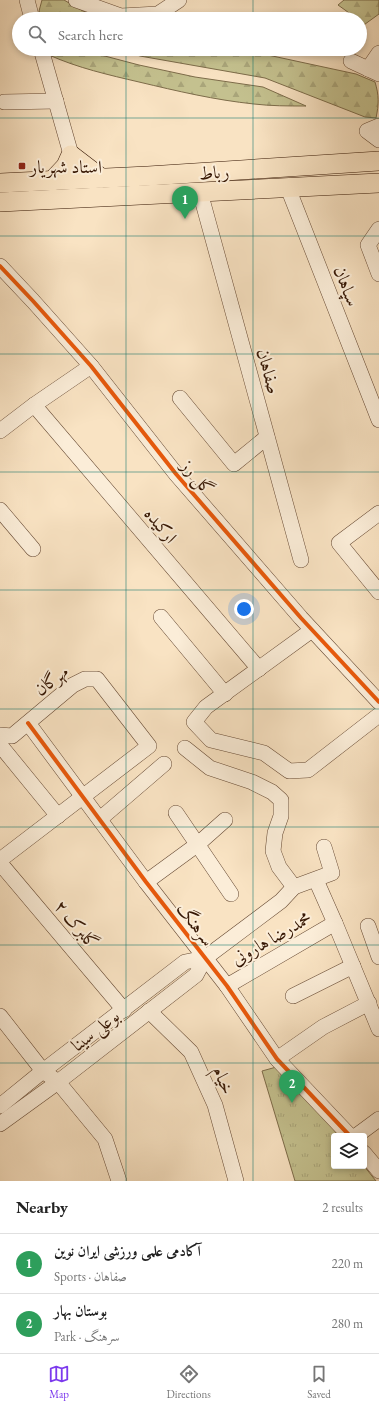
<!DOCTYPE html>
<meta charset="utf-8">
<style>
:root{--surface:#fff;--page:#f6f6f6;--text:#222;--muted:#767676;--line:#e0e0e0;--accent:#7c3aed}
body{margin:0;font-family:"EB Garamond",Amiri,serif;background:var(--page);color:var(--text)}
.controls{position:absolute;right:12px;bottom:12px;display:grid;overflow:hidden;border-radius:4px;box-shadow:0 2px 6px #0003}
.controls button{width:36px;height:36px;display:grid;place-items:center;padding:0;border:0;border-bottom:1px solid var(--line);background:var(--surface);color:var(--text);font:20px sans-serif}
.you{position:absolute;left:244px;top:609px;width:14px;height:14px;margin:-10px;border:3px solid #fff;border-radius:50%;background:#1a73e8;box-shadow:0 0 0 6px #1a73e833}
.badge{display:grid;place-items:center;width:26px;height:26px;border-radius:50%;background:var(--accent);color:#fff;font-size:13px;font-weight:700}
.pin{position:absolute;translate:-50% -33px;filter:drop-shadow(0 1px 2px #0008)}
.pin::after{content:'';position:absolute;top:21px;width:14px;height:12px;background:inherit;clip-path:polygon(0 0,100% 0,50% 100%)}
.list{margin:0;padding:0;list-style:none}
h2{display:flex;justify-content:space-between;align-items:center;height:52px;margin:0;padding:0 16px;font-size:17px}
h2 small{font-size:13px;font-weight:400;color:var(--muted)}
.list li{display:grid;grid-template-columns:26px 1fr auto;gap:12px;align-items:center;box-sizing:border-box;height:60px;padding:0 16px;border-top:1px solid var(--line)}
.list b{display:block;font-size:15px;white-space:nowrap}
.list p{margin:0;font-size:13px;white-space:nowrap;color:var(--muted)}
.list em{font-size:13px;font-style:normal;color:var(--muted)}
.icon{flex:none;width:22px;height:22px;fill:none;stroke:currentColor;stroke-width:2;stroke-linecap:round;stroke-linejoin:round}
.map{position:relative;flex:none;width:379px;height:1181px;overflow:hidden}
.search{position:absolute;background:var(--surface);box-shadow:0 2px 6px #0003;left:12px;right:12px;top:12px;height:44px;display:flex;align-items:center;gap:10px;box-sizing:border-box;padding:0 14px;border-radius:22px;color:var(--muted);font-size:15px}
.sheet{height:172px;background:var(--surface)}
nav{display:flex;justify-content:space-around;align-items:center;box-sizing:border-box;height:56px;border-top:1px solid var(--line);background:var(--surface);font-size:11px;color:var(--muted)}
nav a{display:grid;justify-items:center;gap:2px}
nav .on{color:var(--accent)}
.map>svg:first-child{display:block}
</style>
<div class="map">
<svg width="379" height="1181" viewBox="0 0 379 1181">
<defs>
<pattern id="forest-firs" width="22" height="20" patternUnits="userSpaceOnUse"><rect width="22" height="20" fill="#c4c18f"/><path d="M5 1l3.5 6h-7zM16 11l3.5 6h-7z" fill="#a9a57a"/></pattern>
<pattern id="park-tufts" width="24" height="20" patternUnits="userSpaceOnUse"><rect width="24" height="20" fill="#c4c18f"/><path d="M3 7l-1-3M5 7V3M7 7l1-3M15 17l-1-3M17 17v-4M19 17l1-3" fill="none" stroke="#a9a57a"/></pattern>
</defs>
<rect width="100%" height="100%" fill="#f9e3c3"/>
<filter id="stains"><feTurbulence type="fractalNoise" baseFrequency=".005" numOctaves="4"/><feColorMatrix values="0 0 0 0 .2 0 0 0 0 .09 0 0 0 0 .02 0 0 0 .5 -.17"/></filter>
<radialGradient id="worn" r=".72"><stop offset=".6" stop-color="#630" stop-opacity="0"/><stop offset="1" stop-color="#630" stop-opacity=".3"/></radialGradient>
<g fill="url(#forest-firs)" stroke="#7d6c4a">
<path d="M 42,0 L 64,0 L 83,11 L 102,19 L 43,19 L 39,11 Z"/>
<path d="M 344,0 L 379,0 L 379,14 L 361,27 L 360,19 L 355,19 L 352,15 L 338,5 Z"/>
<path d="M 47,49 L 86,49 L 101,55 L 139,65 L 195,77 L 263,87 L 306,106 C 288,106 271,106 254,104 C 215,100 177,91 139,82 C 109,75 78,68 49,55 Z"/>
<path d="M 118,49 L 240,49 L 356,74 L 375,82 C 379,95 379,104 376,118 L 365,117 L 265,78 L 140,56 Z"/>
</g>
<path fill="url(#park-tufts)" stroke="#7d6c4a" d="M 280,1066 L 339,1136 L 334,1136 L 334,1166 L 364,1166 L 376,1181 L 295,1181 L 262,1071 Z"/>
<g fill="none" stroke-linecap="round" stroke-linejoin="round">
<g stroke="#674a34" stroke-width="16">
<g id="minor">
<path d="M 27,0 L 32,19"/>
<path d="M 76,0 L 121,16 L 158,14 L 179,0"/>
<path d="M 41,49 L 74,165"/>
<path d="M 351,61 L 379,74"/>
<path d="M 368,69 L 379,53"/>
<path d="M 4,102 L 56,101"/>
<path d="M 379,126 L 367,131 L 379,140"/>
<path d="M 288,188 L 379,420"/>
<path d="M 200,192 L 301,560"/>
<path d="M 379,229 L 368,245 L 379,274"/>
<path d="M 0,266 L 33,301 L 91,366 L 176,474 L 301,618 L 379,702"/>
<path d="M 180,398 L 234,464 L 267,437"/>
<path d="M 34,405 L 259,669"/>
<path d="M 0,431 L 34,405 L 91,366"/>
<path d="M 0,510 L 33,549"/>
<path d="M 379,513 L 339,543 L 379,592"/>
<path d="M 161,617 L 225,694"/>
<path d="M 312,630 L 206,707 L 194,722 L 211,740 L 264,753 L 289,771 L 308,770 L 379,715"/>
<path d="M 28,723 L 146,882 L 227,986 L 277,1059 L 350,1136"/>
<path d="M 0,735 L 12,736 L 73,685 L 85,679 L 97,679 L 149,746 L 0,860"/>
<path d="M 0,745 L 58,816"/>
<path d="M 185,748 L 210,768 L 252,782 L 272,792 L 281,800 L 281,816 L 275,833 L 273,851 L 279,867 L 294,887"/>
<path d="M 176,813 L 231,894"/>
<path d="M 100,819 L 164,764"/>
<path d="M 0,863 L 124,1010"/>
<path d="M 316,880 L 335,923 L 379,1029"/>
<path d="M 146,882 L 198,844 L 225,820"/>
<path d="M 368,926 L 379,957"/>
<path d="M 227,986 L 335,923"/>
<path d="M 293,996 L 353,966"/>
<path d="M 149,1011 L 191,1052 L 215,1105 L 236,1181"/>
<path d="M 0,1016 L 43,1071 L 58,1082 L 105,1139 L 119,1181"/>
<path d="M 277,1059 L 323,1027 L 369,1003"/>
<path d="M 0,1106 L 43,1071 L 185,962 L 205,958"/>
<path d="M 0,1124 L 58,1082 L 196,975 L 205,958 L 281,901 L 294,887 L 332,873 L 324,847"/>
<path d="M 356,1136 L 379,1119"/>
<path d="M 364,1153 L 379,1171"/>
</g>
</g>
<g stroke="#361704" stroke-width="20">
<g id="major">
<path d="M 52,181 L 66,166 L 71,155 L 101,178"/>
<path d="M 0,183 L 148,176 L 379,161"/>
<path d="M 0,202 L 379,183"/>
</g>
</g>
<use href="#minor" stroke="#fbedd8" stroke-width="15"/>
<use href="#major" stroke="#f9e3c3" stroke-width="19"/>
<g stroke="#fbedd8" stroke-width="6">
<g id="cycleway">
<path d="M 0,266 L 33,301 L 91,366 L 176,474 L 301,618 L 379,702"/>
<path d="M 28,723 L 146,882 L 227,986 L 277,1059 L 350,1136"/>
</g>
</g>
<use href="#cycleway" stroke="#e8590c" stroke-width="4"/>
</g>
<path fill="none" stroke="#0f766e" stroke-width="1" stroke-opacity="0.55" d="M 126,0 L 126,19M 253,0 L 253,19M 126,49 L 126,1181M 253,49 L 253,1181M 0,118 L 379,118M 0,236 L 379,236M 0,354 L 379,354M 0,472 L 379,472M 0,590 L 379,590M 0,709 L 379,709M 0,827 L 379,827M 0,945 L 379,945M 0,1063 L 379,1063"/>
<rect fill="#8f2418" stroke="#fbedd8" stroke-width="1.5" x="18" y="162" width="8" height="8" rx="2"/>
<g text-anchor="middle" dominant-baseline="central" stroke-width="4" stroke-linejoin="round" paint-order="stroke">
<g font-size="18" fill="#361704" stroke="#fbedd8" text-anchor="start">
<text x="30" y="166">استاد شهریار</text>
</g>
<g font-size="18" fill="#361704" stroke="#fbedd8">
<text transform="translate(214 172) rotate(-4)">رباط</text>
<text transform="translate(347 286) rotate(69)">سپاهان</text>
<text transform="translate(269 371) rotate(75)">صفاهان</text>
<text transform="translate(198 477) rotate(50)">گل رز</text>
<text transform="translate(161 525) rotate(50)">ارکیده</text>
<text transform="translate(51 680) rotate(-37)">مهرگان</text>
<text transform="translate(77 924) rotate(50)">گلبرک ۲</text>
<text transform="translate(196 924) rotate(53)">سرهنگ</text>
<text transform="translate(271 938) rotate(-30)">محمدرضا هارونی</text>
<text transform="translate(95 1030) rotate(-38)">بوعلی سینا</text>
<text transform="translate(224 1080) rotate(67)">خیام</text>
</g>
</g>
<rect width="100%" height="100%" filter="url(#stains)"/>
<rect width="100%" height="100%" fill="url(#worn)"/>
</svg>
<div class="controls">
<button><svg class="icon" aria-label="layers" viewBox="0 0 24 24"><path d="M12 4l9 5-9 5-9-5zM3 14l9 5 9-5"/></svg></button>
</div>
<div class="you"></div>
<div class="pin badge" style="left:185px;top:219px;background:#2e9e5b">1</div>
<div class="pin badge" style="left:292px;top:1103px;background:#2e9e5b">2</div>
<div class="search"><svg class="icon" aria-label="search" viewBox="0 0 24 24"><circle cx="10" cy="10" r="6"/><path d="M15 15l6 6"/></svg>Search here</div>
</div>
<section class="sheet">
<h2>Nearby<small>2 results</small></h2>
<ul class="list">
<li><span class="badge" style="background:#2e9e5b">1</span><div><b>آکادمی علمی ورزشی ایران نوین</b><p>Sports · صفاهان</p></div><em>220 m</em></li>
<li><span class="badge" style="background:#2e9e5b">2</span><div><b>بوستان بهار</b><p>Park · سرهنگ</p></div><em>280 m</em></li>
</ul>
</section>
<nav>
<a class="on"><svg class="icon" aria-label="map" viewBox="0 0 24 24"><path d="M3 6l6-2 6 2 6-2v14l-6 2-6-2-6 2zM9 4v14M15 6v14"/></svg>Map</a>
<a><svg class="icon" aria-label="directions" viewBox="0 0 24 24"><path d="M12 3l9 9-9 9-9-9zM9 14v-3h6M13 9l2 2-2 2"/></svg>Directions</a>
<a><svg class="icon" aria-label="saved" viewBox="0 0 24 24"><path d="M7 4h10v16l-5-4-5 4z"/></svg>Saved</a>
</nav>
